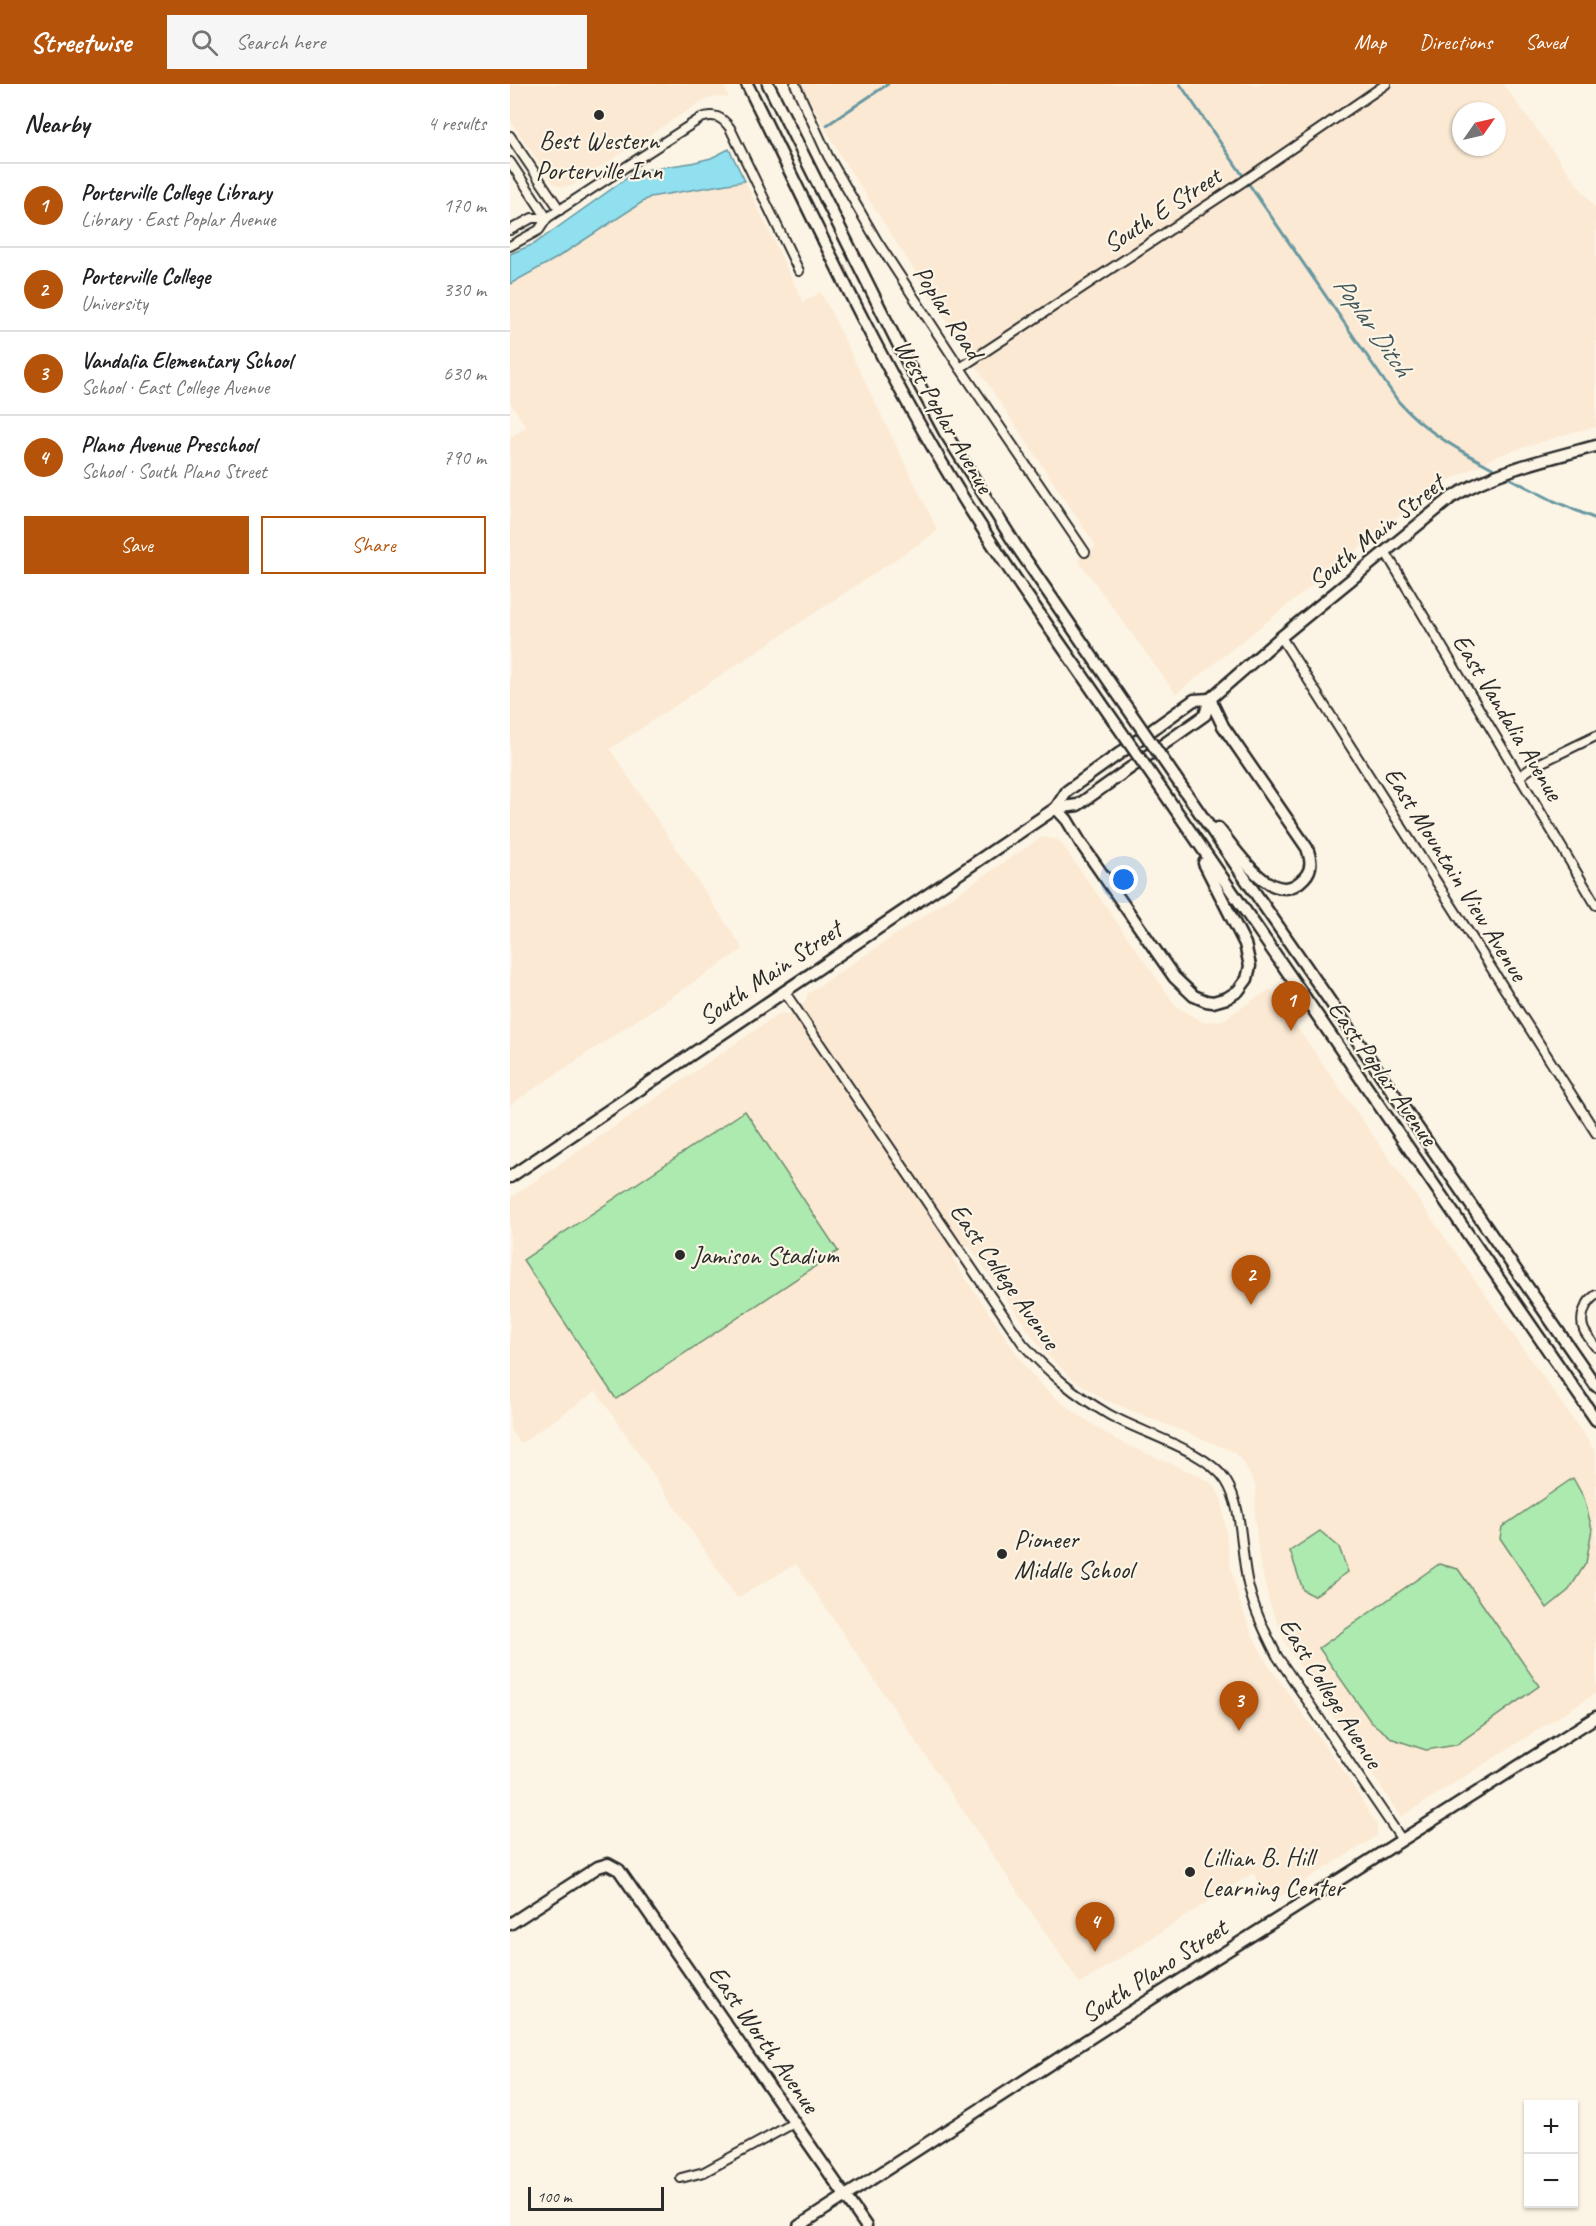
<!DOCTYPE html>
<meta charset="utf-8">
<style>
:root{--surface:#fff;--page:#f6f6f6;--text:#202124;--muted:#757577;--line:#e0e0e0;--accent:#b45309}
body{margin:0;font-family:Caveat,sans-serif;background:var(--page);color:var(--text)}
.controls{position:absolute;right:18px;bottom:18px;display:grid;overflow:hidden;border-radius:0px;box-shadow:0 2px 4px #0004}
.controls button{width:54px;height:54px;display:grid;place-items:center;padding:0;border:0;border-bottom:2px solid var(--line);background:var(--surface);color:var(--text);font:30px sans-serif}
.compass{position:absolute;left:942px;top:18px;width:54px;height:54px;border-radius:50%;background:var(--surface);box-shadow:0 2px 4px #0004;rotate:56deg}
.scale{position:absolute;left:18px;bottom:15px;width:136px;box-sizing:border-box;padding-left:6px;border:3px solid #2b2b2b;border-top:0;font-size:16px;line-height:21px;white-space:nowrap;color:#2b2b2b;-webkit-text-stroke:4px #fcf5e5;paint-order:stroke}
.you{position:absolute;left:614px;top:796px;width:21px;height:21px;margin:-15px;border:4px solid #fff;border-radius:50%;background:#1a73e8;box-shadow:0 0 0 9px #1a73e833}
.badge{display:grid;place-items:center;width:39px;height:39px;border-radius:50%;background:var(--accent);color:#fff;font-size:20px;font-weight:700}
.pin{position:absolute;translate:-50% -50px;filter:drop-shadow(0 2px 3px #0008)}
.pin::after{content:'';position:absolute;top:32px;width:21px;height:18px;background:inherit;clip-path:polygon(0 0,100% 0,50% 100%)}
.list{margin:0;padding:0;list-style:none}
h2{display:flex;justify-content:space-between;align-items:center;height:78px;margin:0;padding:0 24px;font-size:26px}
h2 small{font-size:20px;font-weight:400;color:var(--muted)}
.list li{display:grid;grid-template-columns:39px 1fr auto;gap:18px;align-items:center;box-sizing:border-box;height:84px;padding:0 24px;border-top:2px solid var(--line)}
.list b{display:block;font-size:22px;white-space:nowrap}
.list p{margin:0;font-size:20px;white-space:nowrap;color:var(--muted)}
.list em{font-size:20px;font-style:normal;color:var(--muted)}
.actions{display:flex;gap:12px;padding:18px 24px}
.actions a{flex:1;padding:14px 0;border:2px solid var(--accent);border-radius:0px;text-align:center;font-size:21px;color:var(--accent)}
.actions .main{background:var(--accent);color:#fff}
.icon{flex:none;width:33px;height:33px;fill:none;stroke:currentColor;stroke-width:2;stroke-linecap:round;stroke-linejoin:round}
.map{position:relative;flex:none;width:1086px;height:2142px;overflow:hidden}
header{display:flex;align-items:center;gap:36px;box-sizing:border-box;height:84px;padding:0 30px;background:var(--accent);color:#fff}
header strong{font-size:28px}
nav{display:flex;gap:33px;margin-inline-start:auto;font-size:21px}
.search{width:420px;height:54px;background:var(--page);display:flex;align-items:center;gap:15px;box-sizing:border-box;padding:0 21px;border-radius:0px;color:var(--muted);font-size:22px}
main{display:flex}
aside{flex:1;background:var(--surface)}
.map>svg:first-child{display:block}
</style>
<header>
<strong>Streetwise</strong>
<div class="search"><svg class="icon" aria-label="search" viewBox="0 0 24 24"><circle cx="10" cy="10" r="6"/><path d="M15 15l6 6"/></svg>Search here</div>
<nav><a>Map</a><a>Directions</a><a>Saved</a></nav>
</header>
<main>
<aside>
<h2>Nearby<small>4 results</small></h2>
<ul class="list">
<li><span class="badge">1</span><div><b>Porterville College Library</b><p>Library · East Poplar Avenue</p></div><em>170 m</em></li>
<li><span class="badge">2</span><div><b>Porterville College</b><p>University</p></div><em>330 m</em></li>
<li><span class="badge">3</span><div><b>Vandalia Elementary School</b><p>School · East College Avenue</p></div><em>630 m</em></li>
<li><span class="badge">4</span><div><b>Plano Avenue Preschool</b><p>School · South Plano Street</p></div><em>790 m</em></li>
</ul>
<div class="actions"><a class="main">Save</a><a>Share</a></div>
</aside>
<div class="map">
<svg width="1086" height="2142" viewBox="0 0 1086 2142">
<rect width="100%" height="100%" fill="#fcf5e5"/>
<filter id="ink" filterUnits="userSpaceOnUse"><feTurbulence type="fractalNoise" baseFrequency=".0167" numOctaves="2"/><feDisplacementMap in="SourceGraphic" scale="12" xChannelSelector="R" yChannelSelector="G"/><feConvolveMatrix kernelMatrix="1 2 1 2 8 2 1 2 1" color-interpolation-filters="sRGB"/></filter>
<g filter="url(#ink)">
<g fill="#fbe9d3" fill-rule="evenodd">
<path d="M 0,0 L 213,0 L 219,14 L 204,12 L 189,19 L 61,102 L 51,103 L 42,98 L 0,36 Z"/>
<path d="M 291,0 L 993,0 L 1086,125 L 1086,343 L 1063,348 L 990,371 L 935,398 L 912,414 L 666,610 L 568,476 L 586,462 L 471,290 L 330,71 ZM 951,27 L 987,27 L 987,63 L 951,63 Z"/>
<path d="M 235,97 L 293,218 L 311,208 L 428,447 L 100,665 L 233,865 L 0,1021 L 0,354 L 16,343 L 0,318 L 0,200 L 45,175 L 140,113 Z"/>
<path d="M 532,753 L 549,756 L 666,922 L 693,938 L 713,936 L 760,905 L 1086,1368 L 1086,1609 L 891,1733 L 794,1590 L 775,1558 L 759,1517 L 749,1475 L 745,1434 L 746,1402 L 732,1376 L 722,1367 L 593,1315 L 560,1293 L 533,1267 L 459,1162 L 442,1174 L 515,1282 L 533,1303 L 556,1322 L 598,1351 L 619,1362 L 683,1389 L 700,1398 L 705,1403 L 712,1417 L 720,1481 L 729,1516 L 742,1550 L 757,1579 L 838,1694 L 867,1741 L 867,1752 L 761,1818 L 743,1789 L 570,1900 L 286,1480 L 227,1514 L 86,1307 L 10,1360 L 0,1346 L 0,1114 L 270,929 L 280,930 L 295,918 L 297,910 Z"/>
</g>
<g fill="#adeab0" stroke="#6c8a6e" stroke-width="1.5">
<path d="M 235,1027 L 328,1167 L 106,1315 L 13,1176 Z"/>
<path d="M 1063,1394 L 1074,1414 L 1082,1445 L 1076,1479 L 1059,1506 L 1037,1524 L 990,1454 L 992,1443 Z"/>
<path d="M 810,1447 L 829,1463 L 838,1488 L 804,1512 L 793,1506 L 780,1467 Z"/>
<path d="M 929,1480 L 948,1485 L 1029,1602 L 946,1661 L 916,1666 L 883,1655 L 861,1638 L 809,1564 Z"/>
</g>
<path fill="#91e0ef" stroke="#6898a1" stroke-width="1.5" d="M 219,65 L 235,97 L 140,113 L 45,175 L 0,200 L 0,170 L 24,160 L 127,87 L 181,79 L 201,74 Z"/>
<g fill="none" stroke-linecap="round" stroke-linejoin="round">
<g stroke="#6898a1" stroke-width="3">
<path d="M 670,0 L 888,317 C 915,348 952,368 988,387"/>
<path d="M 317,41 L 378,0"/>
<path d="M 993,391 L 1044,417 L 1086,435"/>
</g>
<g stroke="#2b2b2b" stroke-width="12">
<g id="street">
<path d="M 285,0 L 318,72 L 367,157 L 450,284 L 575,468"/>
<path d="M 0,52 L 50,126"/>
<path d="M 0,78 L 37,134"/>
<path d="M 0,146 L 22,134 L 37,134"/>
<path d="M 0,162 L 29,146 L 37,134 L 191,34 C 204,29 212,33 220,44 L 289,187"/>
<path d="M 450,284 L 731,99 L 876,0"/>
<path d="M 875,467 L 1086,821"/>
<path d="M 771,553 L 1086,1049"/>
<path d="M 1009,693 L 1024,682 L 1086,652"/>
<path d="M 274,907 L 513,1260 C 540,1290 564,1310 598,1330 C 631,1349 696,1366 716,1397 C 734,1425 730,1472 739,1504 C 745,1528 756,1550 767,1572 L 892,1756"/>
<path d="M 1086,1211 C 1075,1218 1069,1234 1074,1246 C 1077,1252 1082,1258 1086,1263"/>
<path d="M 171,2094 L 194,2088 L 284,2039"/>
</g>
</g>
<g stroke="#2b2b2b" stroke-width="15">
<g id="secondary">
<path d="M 237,0 C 300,127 359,257 432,379 C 480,461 536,539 590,617"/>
<path d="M 258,0 L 398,280 L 434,347 L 505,460 L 607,609"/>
<path d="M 700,615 L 713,642 L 797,764 C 801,775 803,785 794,794 C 763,828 726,765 708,744"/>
<path d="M 665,693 L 1086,1302"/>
<path d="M 652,706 L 1086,1336"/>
<path d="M 546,724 L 568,721 L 695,631 L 700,615 L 771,553 L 942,413 C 987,386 1037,375 1086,362"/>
<path d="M 546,724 L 557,736 L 572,761 L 664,893 L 684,912 L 696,917 L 703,918 L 717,914 L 728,907 L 737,895 L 740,882 L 735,860 L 694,779"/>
<path d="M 0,1093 L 546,724 L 557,707 L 684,616 L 700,615"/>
<path d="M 0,1840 L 88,1783 L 98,1780 L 109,1786 L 356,2142"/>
<path d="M 289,2142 L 608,1936 L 1086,1633"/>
</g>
</g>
<use href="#street" stroke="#fcf5e5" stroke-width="8"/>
<use href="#secondary" stroke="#fcf5e5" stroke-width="10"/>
<g stroke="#2b2b2b" stroke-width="15" stroke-linecap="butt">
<g id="secondary-bridge">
<path d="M 607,609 L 665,693"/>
<path d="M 590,617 L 652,706"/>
</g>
</g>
<use href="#secondary-bridge" stroke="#fcf5e5" stroke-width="10"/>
</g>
</g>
<g fill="#2b2b2b" stroke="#fcf5e5" stroke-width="2">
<circle cx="89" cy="31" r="6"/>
<circle cx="170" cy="1171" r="6"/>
<circle cx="492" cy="1470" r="6"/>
<circle cx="680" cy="1788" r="6"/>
</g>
<g text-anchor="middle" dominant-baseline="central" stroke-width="4.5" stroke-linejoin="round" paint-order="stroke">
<g font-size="26" fill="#2b2b2b" stroke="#fcf5e5" text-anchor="start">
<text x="89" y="56" text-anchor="middle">Best Western<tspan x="89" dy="30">Porterville Inn</tspan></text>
<text x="182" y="1171">Jamison Stadium</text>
<text x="504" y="1455">Pioneer<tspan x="504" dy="30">Middle School</tspan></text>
<text x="692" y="1773">Lillian B. Hill<tspan x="692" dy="30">Learning Center</tspan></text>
</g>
<g font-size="26" fill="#2b2b2b" stroke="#fcf5e5">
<text transform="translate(652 126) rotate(-33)">South E Street</text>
<text transform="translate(438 228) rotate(57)">Poplar Road</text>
<text transform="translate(434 332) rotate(60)">West Poplar Avenue</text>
<text transform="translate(866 448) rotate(-39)">South Main Street</text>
<text transform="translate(998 633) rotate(59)">East Vandalia Avenue</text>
<text transform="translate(946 790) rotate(58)">East Mountain View Avenue</text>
<text transform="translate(260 889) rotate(-34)">South Main Street</text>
<text transform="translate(873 989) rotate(55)">East Poplar Avenue</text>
<text transform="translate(495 1192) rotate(55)">East College Avenue</text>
<text transform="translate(821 1609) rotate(58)">East College Avenue</text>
<text transform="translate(644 1887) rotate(-33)">South Plano Street</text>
<text transform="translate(254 1955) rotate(55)">East Worth Avenue</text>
</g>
<g font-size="27" font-style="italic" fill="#44585c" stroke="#fcf5e5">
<text transform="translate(863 242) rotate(55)">Poplar Ditch</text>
</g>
</g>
</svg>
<div class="controls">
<button>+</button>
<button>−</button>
</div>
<svg class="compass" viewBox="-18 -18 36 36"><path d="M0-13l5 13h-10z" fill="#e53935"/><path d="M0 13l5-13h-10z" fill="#757577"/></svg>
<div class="scale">100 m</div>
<div class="you"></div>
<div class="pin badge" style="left:781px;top:947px">1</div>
<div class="pin badge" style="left:741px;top:1221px">2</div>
<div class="pin badge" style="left:729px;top:1647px">3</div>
<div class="pin badge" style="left:585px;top:1868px">4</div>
</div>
</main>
